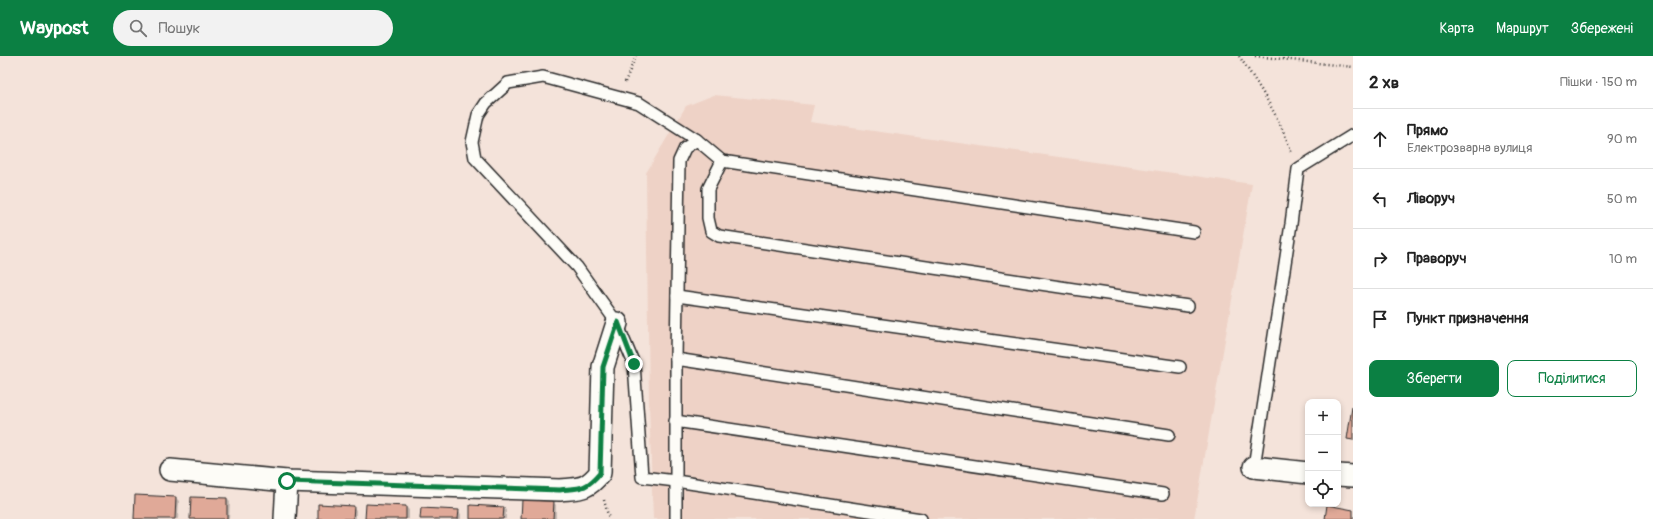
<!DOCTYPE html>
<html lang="uk">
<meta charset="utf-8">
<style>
:root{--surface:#fff;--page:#f2f2f2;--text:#222;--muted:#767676;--line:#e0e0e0;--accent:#0b8043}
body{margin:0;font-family:Pangolin,sans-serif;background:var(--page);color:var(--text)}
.controls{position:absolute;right:12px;bottom:12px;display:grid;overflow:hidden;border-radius:8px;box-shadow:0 2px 6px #0003}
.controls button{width:36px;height:36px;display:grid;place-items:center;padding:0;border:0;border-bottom:1px solid var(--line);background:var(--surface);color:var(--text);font:20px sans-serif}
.stop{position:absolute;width:12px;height:12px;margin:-9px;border:3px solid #0b8043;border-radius:50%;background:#fff}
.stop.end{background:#0b8043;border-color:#fff;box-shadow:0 1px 4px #0008}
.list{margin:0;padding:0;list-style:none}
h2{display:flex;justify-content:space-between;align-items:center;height:52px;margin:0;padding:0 16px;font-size:17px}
h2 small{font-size:13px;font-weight:400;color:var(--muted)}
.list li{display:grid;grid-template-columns:26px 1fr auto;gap:12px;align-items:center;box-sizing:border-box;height:60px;padding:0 16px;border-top:1px solid var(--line)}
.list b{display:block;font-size:15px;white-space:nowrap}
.list p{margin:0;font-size:13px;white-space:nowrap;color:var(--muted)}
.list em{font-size:13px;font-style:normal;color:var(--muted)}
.actions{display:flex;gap:8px;padding:12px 16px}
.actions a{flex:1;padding:9px 0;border:1px solid var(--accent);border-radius:8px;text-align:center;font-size:14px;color:var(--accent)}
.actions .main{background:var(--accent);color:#fff}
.icon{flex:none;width:22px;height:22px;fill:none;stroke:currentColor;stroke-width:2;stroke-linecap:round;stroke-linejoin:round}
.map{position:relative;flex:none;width:1353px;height:463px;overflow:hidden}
header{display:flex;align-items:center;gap:24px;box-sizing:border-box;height:56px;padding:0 20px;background:var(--accent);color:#fff}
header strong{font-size:19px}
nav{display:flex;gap:22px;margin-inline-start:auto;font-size:14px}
.search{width:280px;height:36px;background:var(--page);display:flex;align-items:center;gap:10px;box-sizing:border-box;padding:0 14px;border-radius:22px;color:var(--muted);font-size:15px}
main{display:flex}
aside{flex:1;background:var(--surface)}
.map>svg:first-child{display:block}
</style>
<header>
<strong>Waypost</strong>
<div class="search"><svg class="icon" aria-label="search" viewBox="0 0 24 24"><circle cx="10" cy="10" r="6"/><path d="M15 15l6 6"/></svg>Пошук</div>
<nav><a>Карта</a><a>Маршрут</a><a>Збережені</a></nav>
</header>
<main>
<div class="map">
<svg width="1353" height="463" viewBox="0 0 1353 463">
<rect width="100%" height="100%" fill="#f4e3da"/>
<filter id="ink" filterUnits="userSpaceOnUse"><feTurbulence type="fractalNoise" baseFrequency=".025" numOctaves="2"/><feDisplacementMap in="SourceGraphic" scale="8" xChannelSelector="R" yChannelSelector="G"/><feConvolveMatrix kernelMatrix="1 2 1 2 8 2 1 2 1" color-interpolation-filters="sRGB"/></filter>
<g filter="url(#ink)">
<path fill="#eed2c6" d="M 714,39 L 814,49 L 810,66 L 1252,128 L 1194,463 L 653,463 L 649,347 L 646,117 L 686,50 Z"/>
<g fill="#0003">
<path d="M 176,442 L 179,445 L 178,463 L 135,463 Z"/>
<path d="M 192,442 L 227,443 L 230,446 L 229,463 L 191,463 Z"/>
<path d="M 553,446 L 556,449 L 556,463 L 522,463 Z"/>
<path d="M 353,451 L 356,454 L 356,463 L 319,463 Z"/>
<path d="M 406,451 L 409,454 L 409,463 L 366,463 Z"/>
<path d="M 503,452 L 506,454 L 506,463 L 471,463 Z"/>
<path d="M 458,455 L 461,458 L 461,463 L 421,463 Z"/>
</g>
<g fill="#e0a998" stroke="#2b2b2b">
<path d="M 1352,351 L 1353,351 L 1353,384 L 1347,383 Z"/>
<path d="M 135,439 L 176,441 L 175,463 L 134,463 Z"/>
<path d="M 191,441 L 227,442 L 227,463 L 190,463 Z"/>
<path d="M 522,444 L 554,445 L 553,463 L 521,463 Z"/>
<path d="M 318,448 L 354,450 L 353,463 L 318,463 Z"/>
<path d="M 366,448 L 406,450 L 406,463 L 365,463 Z"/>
<path d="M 470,449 L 504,451 L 503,463 L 470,463 Z"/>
<path d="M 1327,449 L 1353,454 L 1353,463 L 1325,463 Z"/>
<path d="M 421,452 L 459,454 L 458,463 L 420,463 Z"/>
</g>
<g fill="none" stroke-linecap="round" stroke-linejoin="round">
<g stroke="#2b2b2b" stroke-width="14">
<g id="service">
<path d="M 697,84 L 639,47 L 543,21 L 508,27 L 486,47 L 478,59 L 472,86 L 475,102 L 577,211 L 617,267 L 634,308 L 642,421 L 676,425 L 921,463"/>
<path d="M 722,105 L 708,133 L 708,162 L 711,175 L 719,180 L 1188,250"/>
<path d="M 677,240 L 1180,311"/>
<path d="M 676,303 L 1169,379"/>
<path d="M 675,365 L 1163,438"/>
<path d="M 1254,411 L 1291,168 L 1298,113 L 1353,79"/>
<path d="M 676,463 L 676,303 L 679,105 L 685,92 L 697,84 L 722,105 L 1194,176"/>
</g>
</g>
<g stroke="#2b2b2b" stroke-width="24">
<g id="minor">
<path d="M 1254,411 L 1308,417"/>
<path d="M 170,414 L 287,425 L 560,434 C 580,432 586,434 600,417 L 603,311 L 617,267"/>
<path d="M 1338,419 L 1353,420"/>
<path d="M 285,463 L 287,425"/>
</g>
</g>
<g stroke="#2b2b2b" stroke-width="2.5" stroke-dasharray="1 3" stroke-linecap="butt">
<path d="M 1239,0 C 1260,31 1280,62 1292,98"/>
<path d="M 1255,0 L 1353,11"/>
<path d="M 625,26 L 636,0"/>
<path d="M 604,444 L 609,463"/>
</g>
<use href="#service" stroke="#fdfcf7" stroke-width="11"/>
<use href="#minor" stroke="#fdfcf7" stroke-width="21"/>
</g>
</g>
<g fill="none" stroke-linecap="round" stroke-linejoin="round" filter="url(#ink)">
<path stroke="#0b8043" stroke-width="5" d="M 287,425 L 560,434 C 580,432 586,434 600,417 L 603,311 L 618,266 L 634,308"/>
</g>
</svg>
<div class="controls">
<button>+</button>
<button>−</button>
<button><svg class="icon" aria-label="locate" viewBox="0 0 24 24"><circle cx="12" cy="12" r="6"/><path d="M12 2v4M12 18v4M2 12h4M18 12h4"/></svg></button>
</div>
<div class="stop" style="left:287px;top:425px"></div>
<div class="stop end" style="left:634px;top:308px"></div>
</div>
<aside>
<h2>2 хв<small>Пішки · 150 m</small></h2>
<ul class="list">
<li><svg class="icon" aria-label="ahead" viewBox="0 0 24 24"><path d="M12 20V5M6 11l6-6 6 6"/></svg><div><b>Прямо</b><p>Електрозварна вулиця</p></div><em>90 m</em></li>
<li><svg class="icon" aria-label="left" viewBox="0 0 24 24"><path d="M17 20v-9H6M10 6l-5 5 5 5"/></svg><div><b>Ліворуч</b></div><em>50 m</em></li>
<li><svg class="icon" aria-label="right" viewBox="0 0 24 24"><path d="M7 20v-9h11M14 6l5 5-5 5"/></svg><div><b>Праворуч</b></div><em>10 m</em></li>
<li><svg class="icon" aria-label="arrive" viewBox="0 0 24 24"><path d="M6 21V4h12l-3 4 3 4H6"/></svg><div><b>Пункт призначення</b></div></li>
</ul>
<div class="actions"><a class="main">Зберегти</a><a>Поділитися</a></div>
</aside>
</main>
